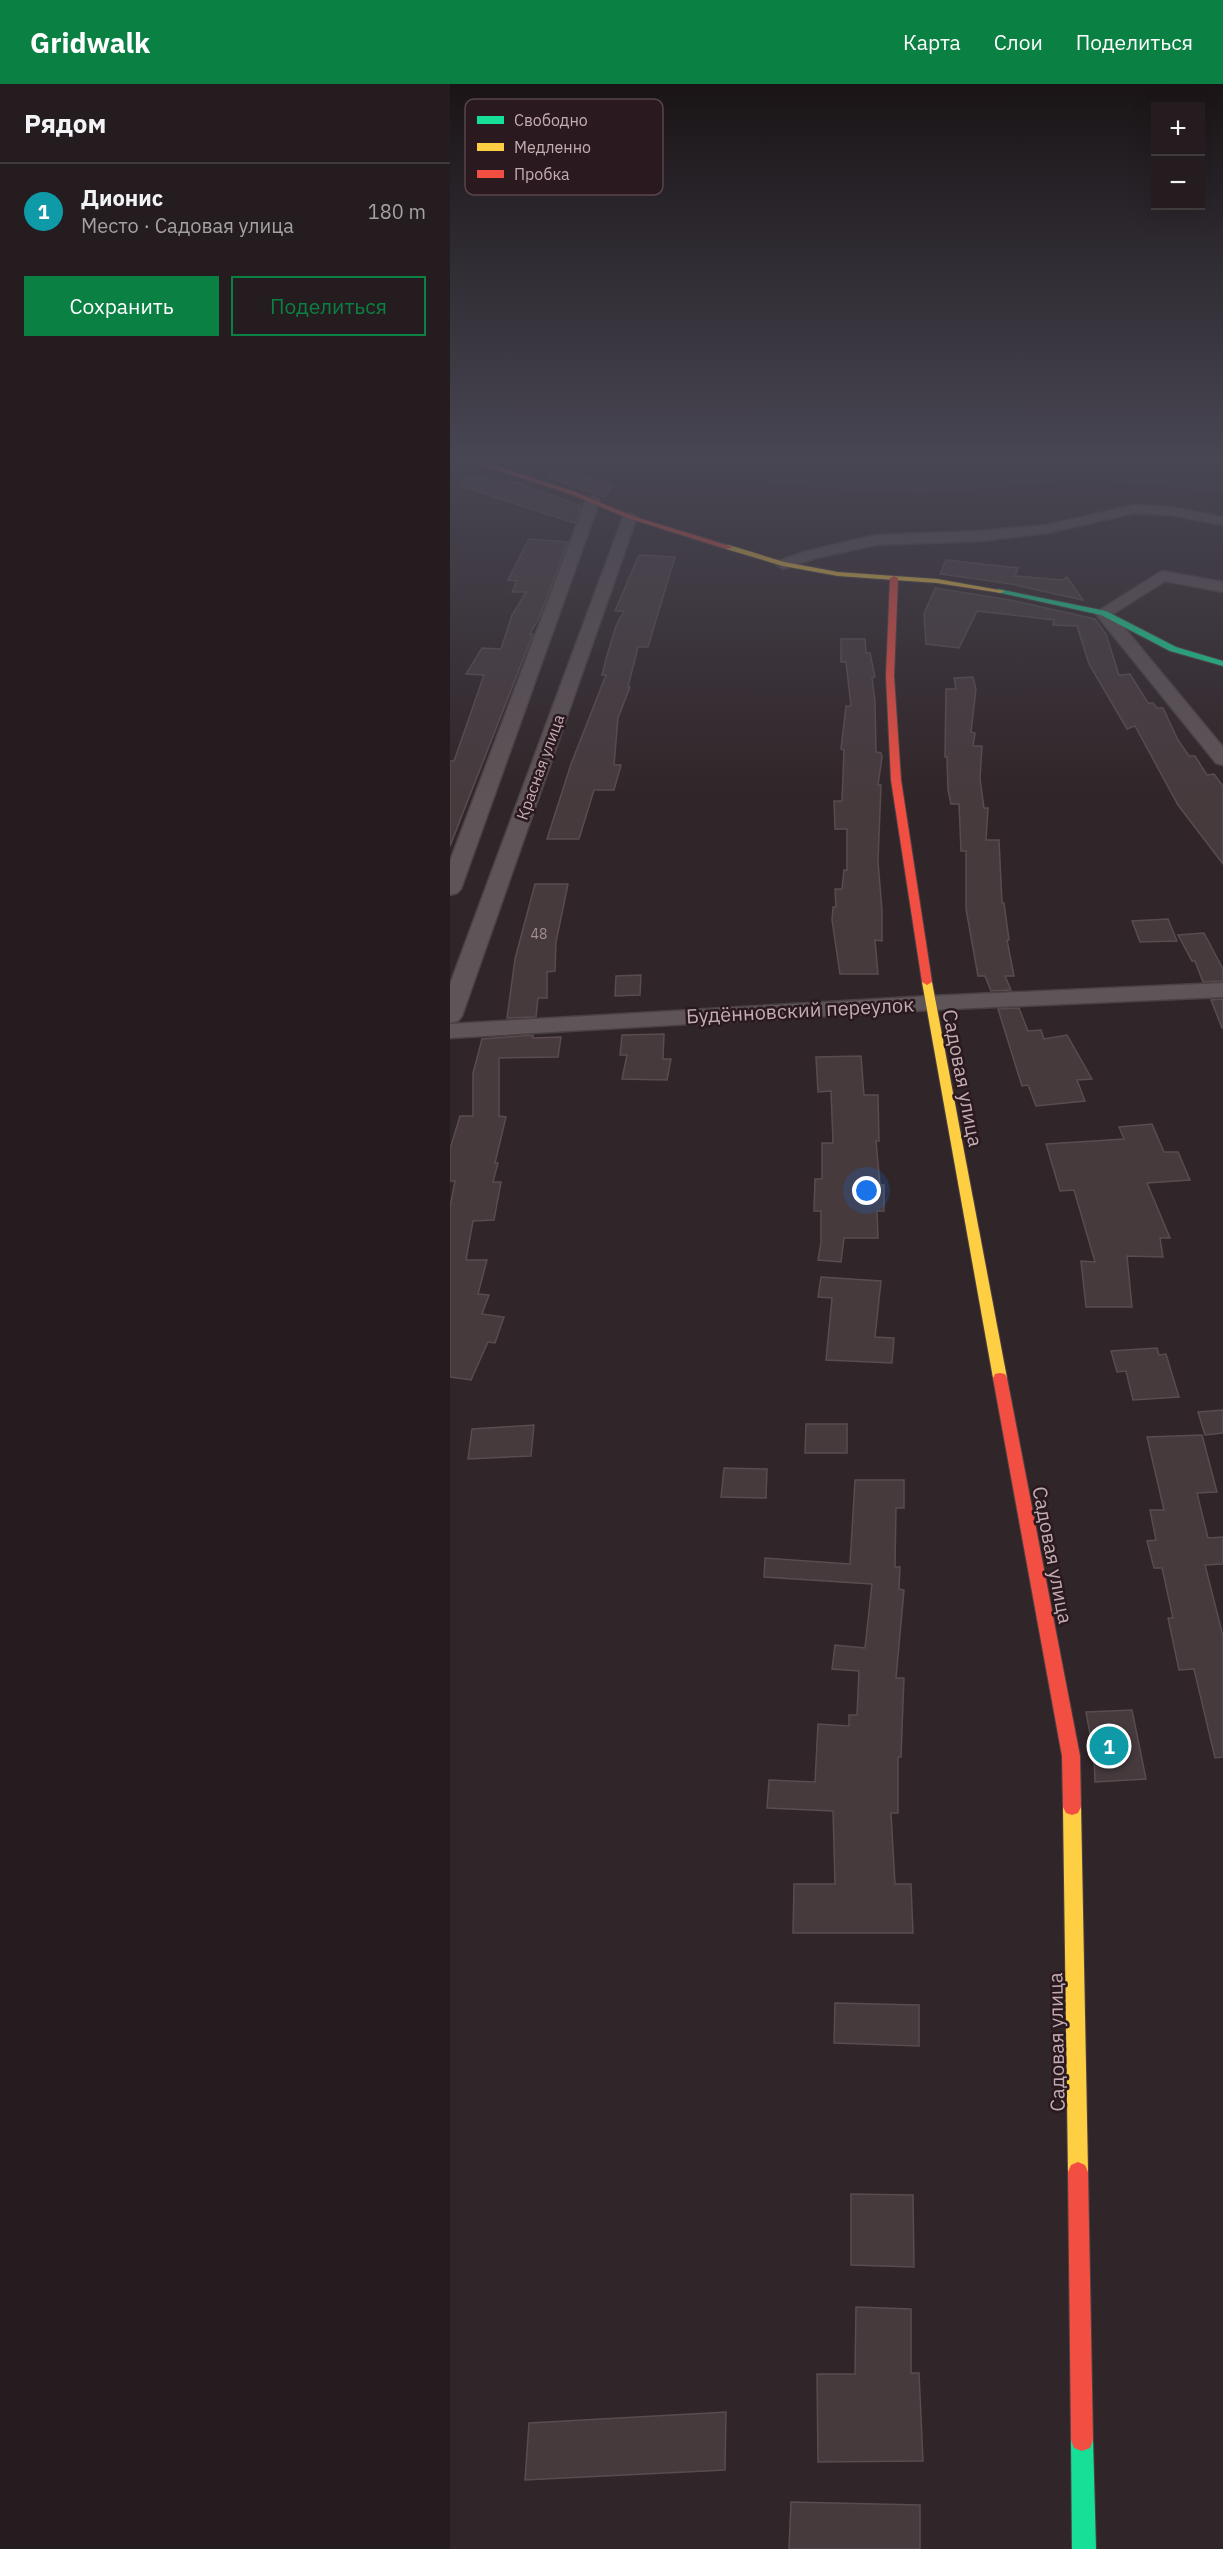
<!DOCTYPE html>
<html lang="ru">
<meta charset="utf-8">
<style>
:root{--surface:#241c1e;--page:#2c2527;--text:#f1f3f6;--muted:#a3a1a4;--line:#413a3c;--accent:#0b8043}
body{margin:0;font-family:"IBM Plex Sans",sans-serif;background:var(--page);color:var(--text)}
.controls{position:absolute;right:18px;top:18px;display:grid;overflow:hidden;border-radius:0px;box-shadow:0 6px 24px #0002}
.controls button{width:54px;height:54px;display:grid;place-items:center;padding:0;border:0;border-bottom:2px solid var(--line);background:var(--surface);color:var(--text);font:30px sans-serif}
.you{position:absolute;left:417px;top:1107px;width:21px;height:21px;margin:-15px;border:4px solid #fff;border-radius:50%;background:#1a73e8;box-shadow:0 0 0 9px #1a73e833}
.badge{display:grid;place-items:center;width:39px;height:39px;border-radius:50%;background:var(--accent);color:#fff;font-size:20px;font-weight:700}
.pin{position:absolute;translate:-50% -50%;border:3px solid #fff;box-shadow:0 2px 6px #0006}
.list{margin:0;padding:0;list-style:none}
h2{display:flex;justify-content:space-between;align-items:center;height:78px;margin:0;padding:0 24px;font-size:26px}
h2 small{font-size:20px;font-weight:400;color:var(--muted)}
.list li{display:grid;grid-template-columns:39px 1fr auto;gap:18px;align-items:center;box-sizing:border-box;height:96px;padding:0 24px;border-top:2px solid var(--line)}
.list b{display:block;font-size:22px;white-space:nowrap}
.list p{margin:0;font-size:20px;white-space:nowrap;color:var(--muted)}
.list em{font-size:20px;font-style:normal;color:var(--muted)}
.actions{display:flex;gap:12px;padding:18px 24px}
.actions a{flex:1;padding:14px 0;border:2px solid var(--accent);border-radius:0px;text-align:center;font-size:21px;color:var(--accent)}
.actions .main{background:var(--accent);color:#fff}
.map{position:relative;flex:none;width:773px;height:2465px;overflow:hidden}
header{display:flex;align-items:center;gap:36px;box-sizing:border-box;height:84px;padding:0 30px;background:var(--accent);color:#fff}
header strong{font-size:28px}
nav{display:flex;gap:33px;margin-inline-start:auto;font-size:21px}
main{display:flex}
aside{flex:1;background:var(--surface)}
.map>svg:first-child{display:block}
</style>
<header>
<strong>Gridwalk</strong>
<nav><a>Карта</a><a>Слои</a><a>Поделиться</a></nav>
</header>
<main>
<aside>
<h2>Рядом<small></small></h2>
<ul class="list">
<li><span class="badge" style="background:#0f9aa8">1</span><div><b>Дионис</b><p>Место · Садовая улица</p></div><em>180 m</em></li>
</ul>
<div class="actions"><a class="main">Сохранить</a><a>Поделиться</a></div>
</aside>
<div class="map">
<svg width="773" height="2465" viewBox="0 0 773 2465">
<rect width="100%" height="100%" fill="#302528"/>
<path fill="#3d293a" d="M 290,372 L 773,372 L 773,409 L 638,394 L 471,411 L 324,400 Z"/>
<g fill="#463a3d" stroke="#594c50" stroke-width="1.5">
<path d="M 115,387 L 163,401 L 154,413 L 98,393 Z"/>
<path d="M 14,392 L 68,399 L 131,422 L 125,439 L 11,402 Z"/>
<path d="M 79,455 L 118,458 L 89,534 L 80,550 L 83,550 L 0,762 L 0,677 L 4,677 L 34,591 L 16,590 L 32,564 L 51,565 L 62,531 L 76,508 L 62,508 L 67,497 L 58,496 Z"/>
<path d="M 189,471 L 225,473 L 198,563 L 188,563 L 178,603 L 180,603 L 168,634 L 164,681 L 171,681 L 164,706 L 144,706 L 129,755 L 97,755 L 121,680 L 156,591 L 152,591 L 156,575 L 166,542 L 174,527 L 165,527 Z"/>
<path d="M 496,476 L 568,484 L 565,492 L 612,496 L 617,493 L 633,516 L 561,500 L 490,490 Z"/>
<path d="M 485,504 L 560,516 L 645,535 L 656,550 L 669,591 L 680,590 L 698,619 L 703,619 L 707,624 L 713,624 L 728,656 L 739,672 L 745,672 L 757,691 L 764,690 L 773,702 L 773,780 L 728,721 L 685,642 L 677,645 L 639,580 L 627,542 L 603,541 L 604,536 L 527,527 L 509,564 L 476,560 L 474,530 Z"/>
<path d="M 391,555 L 415,555 L 416,569 L 420,569 L 425,593 L 422,594 L 425,617 L 426,668 L 431,669 L 432,673 L 428,701 L 431,701 L 428,777 L 432,827 L 432,857 L 425,856 L 428,890 L 390,890 L 382,836 L 383,823 L 386,823 L 385,805 L 392,805 L 394,786 L 397,786 L 397,745 L 385,745 L 384,717 L 392,717 L 394,666 L 391,665 L 396,622 L 401,622 L 396,578 L 391,578 Z"/>
<path d="M 523,593 L 526,605 L 521,648 L 525,649 L 523,662 L 532,662 L 530,695 L 534,724 L 538,724 L 536,756 L 549,756 L 552,819 L 554,819 L 559,856 L 557,856 L 564,892 L 555,892 L 561,906 L 541,907 L 535,892 L 528,892 L 516,825 L 516,767 L 511,767 L 509,720 L 501,720 L 498,706 L 497,673 L 495,673 L 496,605 L 506,605 L 504,594 Z"/>
<path d="M 85,800 L 118,800 L 106,858 L 105,887 L 97,888 L 97,914 L 88,914 L 86,933 L 57,934 L 65,875 Z"/>
<path d="M 718,835 L 727,857 L 690,858 L 682,837 Z"/>
<path d="M 754,849 L 773,885 L 773,897 L 753,898 L 745,877 L 742,877 L 728,851 Z"/>
<path d="M 191,891 L 190,911 L 165,912 L 166,892 Z"/>
<path d="M 773,915 L 773,944 L 772,944 L 761,916 Z"/>
<path d="M 569,924 L 578,947 L 591,946 L 594,955 L 617,951 L 642,995 L 627,996 L 635,1017 L 586,1022 L 578,1001 L 572,1002 L 548,925 Z"/>
<path d="M 214,950 L 213,975 L 221,975 L 217,996 L 172,995 L 177,971 L 170,971 L 172,951 Z"/>
<path d="M 83,951 L 83,954 L 111,953 L 108,973 L 49,974 L 49,1032 L 56,1033 L 45,1079 L 48,1079 L 43,1098 L 51,1098 L 44,1136 L 23,1137 L 16,1176 L 37,1176 L 28,1210 L 39,1211 L 32,1230 L 54,1233 L 45,1259 L 38,1258 L 21,1296 L 0,1293 L 0,1123 L 5,1097 L 0,1097 L 0,1065 L 10,1032 L 23,1032 L 23,989 L 32,955 Z"/>
<path d="M 411,972 L 414,1011 L 428,1011 L 429,1057 L 426,1057 L 430,1101 L 434,1101 L 434,1127 L 427,1127 L 428,1154 L 394,1154 L 391,1178 L 368,1176 L 371,1158 L 371,1127 L 364,1127 L 365,1095 L 372,1095 L 372,1059 L 383,1059 L 381,1007 L 368,1008 L 366,973 Z"/>
<path d="M 702,1040 L 714,1068 L 728,1068 L 740,1096 L 697,1099 L 720,1154 L 710,1154 L 713,1173 L 677,1172 L 682,1223 L 636,1223 L 631,1177 L 645,1178 L 624,1106 L 610,1107 L 596,1060 L 674,1055 L 669,1043 Z"/>
<path d="M 371,1193 L 431,1197 L 425,1253 L 444,1254 L 442,1279 L 376,1276 L 382,1214 L 368,1213 Z"/>
<path d="M 707,1264 L 709,1271 L 716,1270 L 729,1313 L 683,1316 L 676,1287 L 667,1288 L 661,1267 Z"/>
<path d="M 773,1326 L 773,1349 L 755,1351 L 748,1328 Z"/>
<path d="M 356,1340 L 397,1340 L 397,1369 L 355,1369 Z"/>
<path d="M 84,1341 L 81,1372 L 18,1375 L 22,1345 Z"/>
<path d="M 752,1351 L 767,1408 L 747,1409 L 758,1454 L 773,1453 L 773,1480 L 755,1481 L 773,1552 L 773,1673 L 765,1674 L 744,1585 L 729,1586 L 718,1534 L 723,1534 L 712,1484 L 704,1484 L 697,1457 L 706,1456 L 700,1426 L 714,1426 L 697,1353 Z"/>
<path d="M 274,1384 L 317,1385 L 316,1414 L 271,1413 Z"/>
<path d="M 405,1396 L 454,1396 L 454,1424 L 446,1424 L 445,1483 L 450,1483 L 449,1505 L 454,1506 L 446,1594 L 454,1594 L 453,1619 L 451,1673 L 448,1673 L 448,1729 L 441,1729 L 445,1800 L 461,1800 L 463,1849 L 343,1849 L 344,1800 L 385,1800 L 383,1727 L 317,1724 L 319,1696 L 365,1698 L 368,1640 L 399,1642 L 399,1631 L 407,1631 L 409,1587 L 382,1585 L 385,1561 L 415,1564 L 422,1500 L 314,1493 L 315,1474 L 400,1480 Z"/>
<path d="M 682,1626 L 696,1695 L 645,1698 L 644,1672 L 636,1628 Z"/>
<path d="M 385,1919 L 469,1921 L 469,1962 L 384,1959 Z"/>
<path d="M 401,2110 L 463,2111 L 464,2183 L 401,2181 Z"/>
<path d="M 406,2223 L 461,2225 L 461,2289 L 469,2289 L 473,2377 L 368,2378 L 367,2290 L 405,2290 Z"/>
<path d="M 276,2328 L 275,2386 L 75,2396 L 79,2339 Z"/>
<path d="M 341,2418 L 470,2421 L 470,2465 L 339,2465 Z"/>
</g>
<g fill="none" stroke-linecap="round" stroke-linejoin="round">
<g stroke="#4a4143" stroke-width="3">
<g id="street">
<path d="M 143,412 L 150,416 L 11,805 L 7,809 L 0,811 L 0,777 L 136,416 Z"/>
<path d="M 684,421 L 720,423 L 773,433 L 773,441 L 720,431 L 684,429 L 597,449 L 530,457 L 426,461 L 366,474 L 333,485 L 325,480 L 328,477 L 357,467 L 426,451 L 530,447 L 597,441 Z"/>
<path d="M 180,429 L 187,433 L 12,932 L 8,937 L 0,939 L 0,900 L 173,433 Z"/>
<path d="M 712,487 L 773,498 L 773,508 L 715,497 L 663,530 L 773,663 L 773,681 L 766,679 L 645,529 Z"/>
<path d="M 773,899 L 773,913 L 480,926 L 0,954 L 0,940 L 480,912 Z"/>
</g>
</g>
<g stroke="#4d4245" stroke-width="2">
<g id="fast">
<path d="M 548,505 L 656,527 L 726,563 L 773,577 L 773,582 L 720,567 L 651,531 L 551,509 L 548,509 Z"/>
<path d="M 632,2345 L 640,2348 L 643,2356 L 646,2465 L 622,2465 L 621,2356 L 624,2348 Z"/>
</g>
</g>
<g stroke="#4d4245" stroke-width="2">
<g id="slow">
<path d="M 279,461 L 334,478 L 388,488 L 487,495 L 555,507 L 551,509 L 487,499 L 388,492 L 333,482 L 276,465 L 276,461 Z"/>
<path d="M 477,895 L 482,898 L 557,1294 L 555,1298 L 545,1298 L 543,1294 L 472,898 Z"/>
<path d="M 622,1715 L 628,1717 L 631,1723 L 638,2088 L 635,2095 L 628,2098 L 621,2095 L 618,2088 L 613,1723 L 616,1717 Z"/>
</g>
</g>
<g stroke="#4d4245" stroke-width="2">
<g id="jam">
<path d="M 5,372 L 15,372 L 122,407 L 182,432 L 283,463 L 276,465 L 178,434 L 118,409 Z"/>
<path d="M 444,492 L 448,494 L 444,592 L 451,696 L 482,898 L 477,901 L 472,898 L 441,696 L 436,592 L 440,494 Z"/>
<path d="M 550,1289 L 555,1290 L 557,1294 L 630,1672 L 631,1723 L 628,1729 L 622,1731 L 616,1729 L 613,1723 L 612,1672 L 543,1294 L 545,1290 Z"/>
<path d="M 628,2078 L 635,2081 L 638,2088 L 643,2356 L 640,2364 L 632,2367 L 624,2364 L 621,2356 L 618,2088 L 621,2081 Z"/>
</g>
</g>
<use href="#street" fill="#5f5457" fill-rule="evenodd"/>
<use href="#fast" fill="#16e098" fill-rule="evenodd"/>
<use href="#slow" fill="#ffcf43" fill-rule="evenodd"/>
<use href="#jam" fill="#f24e42" fill-rule="evenodd"/>
</g>
<linearGradient id="sky" x2="0" y2="1"><stop stop-color="#1a1416"/><stop offset="0.52" stop-color="#484653"/><stop offset="1" stop-color="#484653" stop-opacity="0"/></linearGradient>
<rect width="773" height="717" fill="url(#sky)"/>
<g text-anchor="middle" dominant-baseline="central" stroke-width="5" stroke-linejoin="round" paint-order="stroke">
<g font-size="14" fill="#a49096">
<text x="89" y="850">48</text>
</g>
<g font-size="16" fill="#c3adb3" stroke="#2a191e">
<text transform="translate(90 683) rotate(-70)">Красная улица</text>
</g>
<g font-size="20" fill="#c3adb3" stroke="#2a191e">
<text transform="translate(350 926) rotate(-3)">Будённовский переулок</text>
<text transform="translate(513 994) rotate(79)">Садовая улица</text>
<text transform="translate(603 1471) rotate(79)">Садовая улица</text>
<text transform="translate(606 1958) rotate(-91)">Садовая улица</text>
</g>
</g>
<rect x="15" y="15" width="198" height="96" rx="9" fill="#2a191e" stroke="#58454b" stroke-width="1.5"/>
<rect x="27" y="32" width="27" height="8" fill="#16e098"/>
<rect x="27" y="59" width="27" height="8" fill="#ffcf43"/>
<rect x="27" y="86" width="27" height="8" fill="#f24e42"/>
<g font-size="16" fill="#c3adb3">
<text x="64" y="42">Свободно</text>
<text x="64" y="69">Медленно</text>
<text x="64" y="96">Пробка</text>
</g>
</svg>
<div class="controls">
<button>+</button>
<button>−</button>
</div>
<div class="you"></div>
<div class="pin badge" style="left:659px;top:1662px;background:#0f9aa8">1</div>
</div>
</main>
